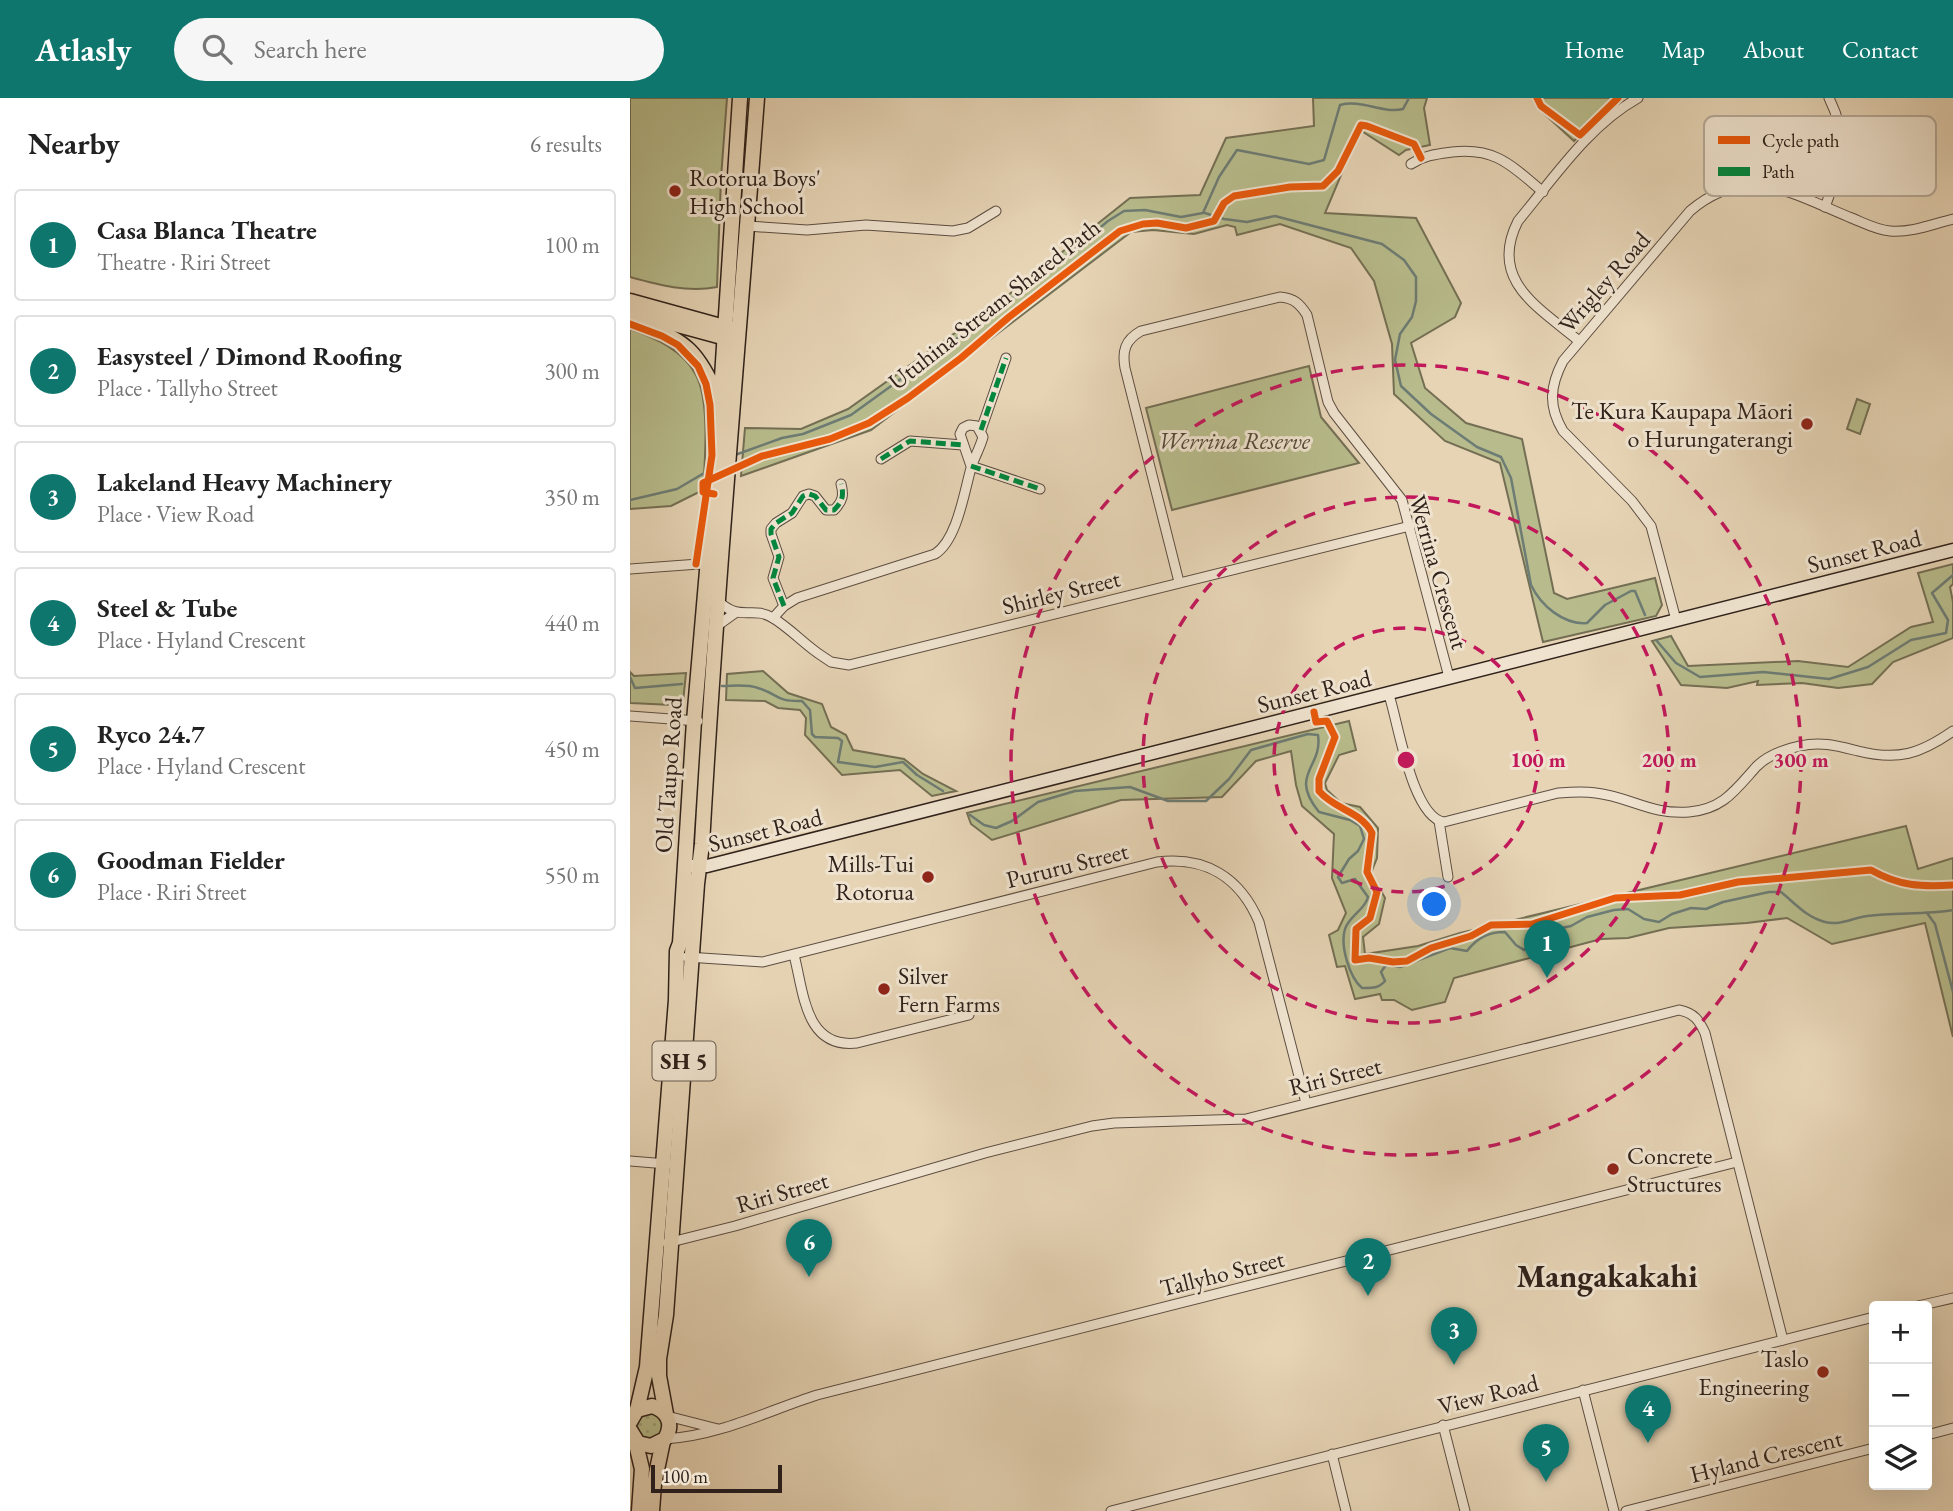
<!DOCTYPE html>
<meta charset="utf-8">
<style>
:root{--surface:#fff;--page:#f6f6f6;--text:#222;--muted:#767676;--line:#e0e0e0;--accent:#0f766e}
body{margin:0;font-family:"EB Garamond",serif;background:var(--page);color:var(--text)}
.controls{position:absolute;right:21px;bottom:21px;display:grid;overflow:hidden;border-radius:7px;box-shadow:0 7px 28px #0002}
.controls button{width:63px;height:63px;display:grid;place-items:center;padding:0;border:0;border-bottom:2px solid var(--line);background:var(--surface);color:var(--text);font:35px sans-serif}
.scale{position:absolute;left:21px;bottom:18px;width:131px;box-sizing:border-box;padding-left:7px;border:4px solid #30221b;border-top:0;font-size:19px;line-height:24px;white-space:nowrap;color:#30221b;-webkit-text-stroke:5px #efe3cf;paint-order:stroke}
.you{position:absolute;left:805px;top:807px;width:24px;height:24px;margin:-18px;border:5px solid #fff;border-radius:50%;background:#1a73e8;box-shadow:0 0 0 10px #1a73e833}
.badge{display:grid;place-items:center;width:46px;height:46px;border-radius:50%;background:var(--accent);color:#fff;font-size:23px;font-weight:700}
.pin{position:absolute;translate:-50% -58px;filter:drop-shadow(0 2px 4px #0008)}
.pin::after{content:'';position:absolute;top:37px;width:24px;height:21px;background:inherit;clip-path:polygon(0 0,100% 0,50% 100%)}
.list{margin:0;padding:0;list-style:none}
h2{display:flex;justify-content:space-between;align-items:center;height:91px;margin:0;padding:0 28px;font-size:30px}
h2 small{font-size:23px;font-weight:400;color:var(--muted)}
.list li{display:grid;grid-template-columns:46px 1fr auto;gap:21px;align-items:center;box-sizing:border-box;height:112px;margin:0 14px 14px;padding:0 14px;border:2px solid var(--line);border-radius:7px}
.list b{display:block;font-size:26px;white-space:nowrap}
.list p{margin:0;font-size:23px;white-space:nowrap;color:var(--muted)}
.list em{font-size:23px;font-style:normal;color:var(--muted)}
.icon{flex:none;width:38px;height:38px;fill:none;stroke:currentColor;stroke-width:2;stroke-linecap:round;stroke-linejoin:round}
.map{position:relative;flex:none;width:1323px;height:1413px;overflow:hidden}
header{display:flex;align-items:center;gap:42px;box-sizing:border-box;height:98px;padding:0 35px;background:var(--accent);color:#fff}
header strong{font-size:33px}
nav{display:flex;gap:38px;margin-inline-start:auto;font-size:24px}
.search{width:490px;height:63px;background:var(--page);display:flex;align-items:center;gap:18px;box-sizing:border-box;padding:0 24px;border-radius:38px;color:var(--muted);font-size:26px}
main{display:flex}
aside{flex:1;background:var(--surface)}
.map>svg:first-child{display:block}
</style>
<header>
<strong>Atlasly</strong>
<div class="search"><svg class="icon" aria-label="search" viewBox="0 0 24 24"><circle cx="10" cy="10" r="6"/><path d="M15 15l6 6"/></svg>Search here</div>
<nav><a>Home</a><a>Map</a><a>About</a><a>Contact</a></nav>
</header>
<main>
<aside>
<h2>Nearby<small>6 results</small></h2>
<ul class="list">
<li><span class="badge">1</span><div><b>Casa Blanca Theatre</b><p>Theatre · Riri Street</p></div><em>100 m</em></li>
<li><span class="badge">2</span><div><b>Easysteel / Dimond Roofing</b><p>Place · Tallyho Street</p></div><em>300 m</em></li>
<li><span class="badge">3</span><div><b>Lakeland Heavy Machinery</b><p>Place · View Road</p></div><em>350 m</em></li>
<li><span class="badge">4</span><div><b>Steel &amp; Tube</b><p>Place · Hyland Crescent</p></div><em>440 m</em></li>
<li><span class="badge">5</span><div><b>Ryco 24.7</b><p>Place · Hyland Crescent</p></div><em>450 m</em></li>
<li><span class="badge">6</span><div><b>Goodman Fielder</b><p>Place · Riri Street</p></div><em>550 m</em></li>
</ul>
</aside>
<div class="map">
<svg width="1323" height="1413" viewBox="0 0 1323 1413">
<defs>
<pattern id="grass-dots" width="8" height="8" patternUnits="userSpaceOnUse" patternTransform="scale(1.75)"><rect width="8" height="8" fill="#b8bc8c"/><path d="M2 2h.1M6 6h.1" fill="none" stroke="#9ea178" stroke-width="1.8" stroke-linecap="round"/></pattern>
</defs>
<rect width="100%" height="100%" fill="#e6d4b5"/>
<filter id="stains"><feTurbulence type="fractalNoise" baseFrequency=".00286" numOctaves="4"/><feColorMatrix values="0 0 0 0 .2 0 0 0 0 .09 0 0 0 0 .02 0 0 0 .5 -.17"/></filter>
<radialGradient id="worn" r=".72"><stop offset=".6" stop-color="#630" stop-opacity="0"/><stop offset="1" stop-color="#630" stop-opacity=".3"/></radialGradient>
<path fill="url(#grass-dots)" stroke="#746f54" stroke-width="2" d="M 18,1313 L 32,1317 L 34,1337 L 15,1342 C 4,1329 4,1324 18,1313 Z"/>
<g fill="#b8bc8c" stroke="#746f54" stroke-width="2">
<path d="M 0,0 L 97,0 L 91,80 L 87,189 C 58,195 29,187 0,179 Z"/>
<path d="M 683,0 L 797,0 L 794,10 L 800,47 L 776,52 L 769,57 L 730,32 L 695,115 L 786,120 L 831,205 L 825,219 L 781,245 L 795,290 L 836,325 L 892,341 L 924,495 L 937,501 L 1025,480 L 1032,507 L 1026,518 L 913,544 L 870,365 L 815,343 L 764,296 L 762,246 L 744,183 L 721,150 L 650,126 L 607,137 L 605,129 L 597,127 L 564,136 L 523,132 L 501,134 L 241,332 L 111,378 L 115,330 L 171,331 L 218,311 L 377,198 L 500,100 L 570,97 L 596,40 L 684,28 Z"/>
<path d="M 904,0 L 990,0 L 990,1 L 971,15 L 944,43 L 910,12 Z"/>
<path d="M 0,231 C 25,240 53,252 66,277 C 80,303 75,363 73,392 L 41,408 L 0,411 Z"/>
<path d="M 679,268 L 691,319 L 729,365 L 542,412 L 516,310 Z"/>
<path d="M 1227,301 L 1240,306 L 1230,336 L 1217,331 Z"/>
<path d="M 1323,466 L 1323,486 L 1320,489 L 1323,504 L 1323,540 L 1263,564 L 1242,586 L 1208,590 L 1172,585 L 1127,587 L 1128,583 L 1097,590 L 1051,587 L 1022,543 L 1041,538 L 1058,568 L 1168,563 L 1218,569 L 1281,529 L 1303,524 L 1288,475 Z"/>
<path d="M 133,573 L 158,595 L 192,606 L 201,629 L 216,637 L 223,652 L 274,661 L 293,676 L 326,693 L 302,698 L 270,672 L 212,677 L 175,637 L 176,620 L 170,612 L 148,610 L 135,603 L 96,602 L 97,576 Z"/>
<path d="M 0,574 L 4,578 L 56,575 L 53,604 L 43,607 L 0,605 Z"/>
<path d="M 719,623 L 726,652 L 709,657 L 695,685 L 697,692 L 711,705 L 730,709 L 748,730 L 747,760 L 741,775 L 755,800 L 749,826 L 733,839 L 735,856 L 788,848 L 830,835 L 1276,728 L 1288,771 L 1323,760 L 1323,939 L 1295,825 L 1202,846 L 1157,820 L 1117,825 L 1039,830 L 998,840 L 971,841 L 824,880 L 815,904 L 782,912 L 764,902 L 752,902 L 750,896 L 725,901 L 715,868 L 707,869 L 699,837 L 708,832 L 716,815 L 702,780 L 704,736 L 672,708 L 666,687 L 661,653 L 626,663 L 592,699 L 491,702 L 362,742 L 341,726 L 337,715 Z"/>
</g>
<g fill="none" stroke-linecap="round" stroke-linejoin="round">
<g stroke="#6d7c74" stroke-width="2.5">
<path d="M 575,115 L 594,121 L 617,124 L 645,118 L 752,146 L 774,162 L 786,179 L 786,203 L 782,219 L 770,236 L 765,262 L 771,288 L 801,316 L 847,349 L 871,359 L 881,380 L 901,487 C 911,508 934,527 957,525 L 975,507 L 1001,493 L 1005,493 L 1015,517"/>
<path d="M 105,357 L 152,340 L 173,336 L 221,317 L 405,184 L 478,123 L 494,113 L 515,112 L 551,119 L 573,115 L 589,79 L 607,52 L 679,66 L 694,62 L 710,7 C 732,1 752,16 773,11 L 779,0"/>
<path d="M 0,402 L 47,391 L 81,371"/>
<path d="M 1026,542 L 1046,565 L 1070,579 L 1133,574 L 1199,581 L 1238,569 L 1281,542 L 1316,535 L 1318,522 L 1302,495 L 1323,477"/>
<path d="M 0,579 L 5,590 L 52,586"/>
<path d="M 92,588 C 104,588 117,586 128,590 C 149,596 145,604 172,603 L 180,612 L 182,636 L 185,639 L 208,640 L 212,643 L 208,664 L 245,669 L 273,664 L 287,677 L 313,693"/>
<path d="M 340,717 L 354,727 L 366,730 L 382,723 L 408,704 L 445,693 L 500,689 L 538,703 L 576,703 L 599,681 L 621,652 L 678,636 L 688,637 C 693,670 658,676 689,714 L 720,722 L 730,728 L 734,741 L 728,753 L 719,761 L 708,779 L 712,785 L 725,781 L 738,799 C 735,812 720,817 715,831 C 710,847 719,879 732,890 C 741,890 748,891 755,883 L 751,874 L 756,867 L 770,869 L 820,850 L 837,853 C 847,840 858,834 875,834 L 886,847 L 894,852 L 913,834 L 941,828 L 957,819 L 984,812 L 998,811 L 1014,821 L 1029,824 L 1042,816 L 1061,810 L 1076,811 L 1093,804 L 1139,794 L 1151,794 C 1166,806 1176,819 1195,824 C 1210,828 1222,820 1237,818 C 1265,814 1295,817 1323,812"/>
<path d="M 1297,815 L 1305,826 L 1323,894"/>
</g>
<g stroke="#5e4e42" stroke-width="11">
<g id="minor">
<path d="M 781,66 C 795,57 807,56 822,54 C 866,49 882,68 913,94"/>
<path d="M 1195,109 C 1211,65 1221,45 1199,0"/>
<path d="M 117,128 L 177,132 L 236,127 L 323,133 L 338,130 L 366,113"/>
<path d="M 949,243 C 908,209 858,182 888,123 C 924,80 958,28 1008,0"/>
<path d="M 351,332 L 376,260"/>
<path d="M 251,361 L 280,343 L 333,347"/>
<path d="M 0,471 L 69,466 L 82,468"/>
<path d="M 549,484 L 495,270 C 492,253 495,242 511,233 L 650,199 C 664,200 670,206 677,217 L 698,304 L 704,315 L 772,402 L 819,579"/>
<path d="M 87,502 C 110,525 122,507 143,520 C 161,531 175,547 192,558 L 201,564 L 219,567 L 780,428"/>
<path d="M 154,508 L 143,480 L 149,459 L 141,436 L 141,431 L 146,425 L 162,415 L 173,398 L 179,396 L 185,398 L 196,412 L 204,412 C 213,403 214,397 211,386"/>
<path d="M 143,520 L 154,508 L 167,500 L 305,456 C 327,442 334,395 341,370 C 344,360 350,350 353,339 L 347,328 L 339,327 L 333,330 L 330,336 L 341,368 L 410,391"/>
<path d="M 1046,522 L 1021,428 L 1002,403 L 933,333 C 918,308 920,288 933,263 L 1060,113 C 1116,65 1161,95 1219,119 C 1232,124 1246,132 1260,133 C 1281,135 1303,126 1323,121"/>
<path d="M 84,530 L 105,515"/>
<path d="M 759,597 C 768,624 782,719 814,724 L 928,695 C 941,694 953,693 966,695 C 1000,699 1021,717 1059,714 C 1094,711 1106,691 1127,668 C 1138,657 1156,651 1170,648 C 1191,643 1208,648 1228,653 C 1268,663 1290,656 1323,633"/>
<path d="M 0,618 L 68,623"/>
<path d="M 809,723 L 818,779"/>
<path d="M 164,857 C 174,895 175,951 227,945 L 339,917"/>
<path d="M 57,859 L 133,864 L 527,764 C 575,758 610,779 629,824 L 676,1005"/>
<path d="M 0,1063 L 37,1066"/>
<path d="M 37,1145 L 105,1128 L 355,1055 L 462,1028 L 484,1025 L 616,1021 L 1049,912 C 1064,915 1069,922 1075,935 L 1153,1242"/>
<path d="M 1288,1208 L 1323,1200"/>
<path d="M 953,1292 L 984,1413"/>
<path d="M 37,1318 L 88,1331"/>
<path d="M 813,1327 L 835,1413"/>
<path d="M 1297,1337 L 1323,1330"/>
<path d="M 35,1341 C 89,1338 137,1313 187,1297 L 1107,1064"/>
<path d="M 702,1356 L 716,1413"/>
<path d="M 481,1413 L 1244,1219"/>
<path d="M 996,1413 L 1244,1350"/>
</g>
</g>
<g stroke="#30221b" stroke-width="15">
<path id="secondary" d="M 61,768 L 77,768 L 89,765 L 1323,452"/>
</g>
<g stroke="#30221b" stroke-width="17">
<g id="primary">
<path d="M 0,203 L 105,232"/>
<path d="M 0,214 L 103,242"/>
</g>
</g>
<g stroke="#30221b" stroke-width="17">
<g id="trunk">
<path d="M 0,219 C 53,245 64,244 89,302"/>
<path d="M 7,1312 L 17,1269 L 46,902 L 47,853 L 50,845 L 64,623 L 87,357 L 110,0"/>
<path d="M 36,1316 L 29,1278 L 29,1261 L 36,1217 L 67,786 L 72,746 C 86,497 108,249 127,0"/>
<path d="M 0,1324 L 7,1312 L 22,1308 C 38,1313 44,1326 35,1341 L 21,1348 L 8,1345 L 0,1332"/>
<path d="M 5,1342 L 12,1371 L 9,1413"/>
<path d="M 22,1413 L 24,1386 L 33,1343"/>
</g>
</g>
<use href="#minor" stroke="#efe3cf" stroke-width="9"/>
<use href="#secondary" stroke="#efe3cf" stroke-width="12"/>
<use href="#primary" stroke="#e6d4b5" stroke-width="14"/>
<use href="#trunk" stroke="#e6d4b5" stroke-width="14"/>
<g stroke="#00873e" stroke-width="5" stroke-dasharray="10 5" stroke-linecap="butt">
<path d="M 351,332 L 376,260"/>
<path d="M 251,361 L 280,343 L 333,347"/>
<path d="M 341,368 L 410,391"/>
<path d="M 154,508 L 143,480 L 149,459 L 141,436 L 141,431 L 146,425 L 162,415 L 173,398 L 179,396 L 185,398 L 196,412 L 204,412 C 213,403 214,397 211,386"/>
</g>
<g stroke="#efe3cf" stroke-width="11">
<g id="cycleway">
<path d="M 907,0 L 911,8 L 950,37 L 988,0"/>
<path d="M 0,226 L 32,238 L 48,247 L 68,268 L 76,286 L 80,307 L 82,357 L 66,466"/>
<path d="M 84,396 L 73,394 L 73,385 L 132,358 L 200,341 L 239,325 L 278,300 L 331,260 L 379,219 L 490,133 L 513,126 L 527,125 L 556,130 L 584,123 L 594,105 L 604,98 L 660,89 L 693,88 L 708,73 L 731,27 L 737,28 L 784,46 L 791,60"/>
<path d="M 684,614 L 686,624 L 697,623 L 705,639 L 689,681 L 689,693 C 705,712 731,713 742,735 L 737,774 L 747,794 L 740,820 L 726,831 L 725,862 L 739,860 L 763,864 L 777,863 L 801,850 L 841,838 L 861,827 L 902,826 L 985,800 L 1050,797 L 1108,784 L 1241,772 C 1269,788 1291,789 1323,787"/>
</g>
</g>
<use href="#cycleway" stroke="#e8590c" stroke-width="7"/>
</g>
<g fill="none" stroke="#c2185b" stroke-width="3.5" stroke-dasharray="12 9">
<circle cx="776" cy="662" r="132"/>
<circle cx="776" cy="662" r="263"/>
<circle cx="776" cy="662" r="395"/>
</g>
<g fill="#8f2418" stroke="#efe3cf" stroke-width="2.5">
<circle cx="45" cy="93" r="7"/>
<circle cx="1177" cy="326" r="7"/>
<circle cx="298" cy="779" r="7"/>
<circle cx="254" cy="891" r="7"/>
<circle cx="983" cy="1071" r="7"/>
<circle cx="1193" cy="1274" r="7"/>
</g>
<g text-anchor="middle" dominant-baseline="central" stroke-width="6" stroke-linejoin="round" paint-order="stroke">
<rect fill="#efe3cf" stroke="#695c51" stroke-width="2" x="22.5" y="943.5" width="63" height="39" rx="5"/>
<g font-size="23" font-weight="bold" fill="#30221b">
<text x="54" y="963">SH 5</text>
</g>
<g font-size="24" fill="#30221b" stroke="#efe3cf" text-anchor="start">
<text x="59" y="79">Rotorua Boys'<tspan x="59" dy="28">High School</tspan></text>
<text x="1163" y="312" text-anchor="end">Te Kura Kaupapa Māori<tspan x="1163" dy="28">o Hurungaterangi</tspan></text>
<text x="284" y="765" text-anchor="end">Mills-Tui<tspan x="284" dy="28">Rotorua</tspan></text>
<text x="268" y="877">Silver<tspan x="268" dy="28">Fern Farms</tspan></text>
<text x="997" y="1057">Concrete<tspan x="997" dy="28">Structures</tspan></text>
<text x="1179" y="1260" text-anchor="end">Taslo<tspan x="1179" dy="28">Engineering</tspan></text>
</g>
<g font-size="24" fill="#30221b" stroke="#efe3cf">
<text transform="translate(974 184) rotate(-49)">Wrigley Road</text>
<text transform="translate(364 206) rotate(-38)">Utuhina Stream Shared Path</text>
<text transform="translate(1234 453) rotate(-14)">Sunset Road</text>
<text transform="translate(809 474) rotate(74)">Werrina Crescent</text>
<text transform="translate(431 494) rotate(-14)">Shirley Street</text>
<text transform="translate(684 593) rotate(-14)">Sunset Road</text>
<text transform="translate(38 677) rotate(-86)">Old Taupo Road</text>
<text transform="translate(135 732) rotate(-14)">Sunset Road</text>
<text transform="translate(437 767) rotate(-14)">Pururu Street</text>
<text transform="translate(705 978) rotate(-14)">Riri Street</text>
<text transform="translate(152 1094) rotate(-16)">Riri Street</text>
<text transform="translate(592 1175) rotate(-14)">Tallyho Street</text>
<text transform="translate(858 1296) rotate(-14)">View Road</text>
<text transform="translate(1136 1358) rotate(-14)">Hyland Crescent</text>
</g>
<g font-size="24" font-style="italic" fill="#524837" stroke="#efe3cf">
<text x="604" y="342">Werrina Reserve</text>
</g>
<g font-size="32" font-weight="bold" fill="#30221b" stroke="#efe3cf">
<text x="977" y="1178">Mangakakahi</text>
</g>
</g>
<rect x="1074" y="18" width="232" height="80" rx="10" fill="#efe3cf" stroke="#b6a999" stroke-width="2"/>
<rect x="1088" y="38" width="32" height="8" fill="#e8590c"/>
<rect x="1088" y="69" width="32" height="9" fill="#00873e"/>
<g font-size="19" fill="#30221b">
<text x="1132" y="49">Cycle path</text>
<text x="1132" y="80">Path</text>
</g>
<circle cx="776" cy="662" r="10" fill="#c2185b" stroke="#efe3cf" stroke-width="3.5"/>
<g font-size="21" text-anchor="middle" font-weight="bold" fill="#c2185b" stroke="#efe3cf" stroke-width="6" stroke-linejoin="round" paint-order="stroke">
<text x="908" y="669">100 m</text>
<text x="1039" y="669">200 m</text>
<text x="1171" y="669">300 m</text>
</g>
<rect width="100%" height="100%" filter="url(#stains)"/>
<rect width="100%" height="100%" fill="url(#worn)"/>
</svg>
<div class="controls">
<button>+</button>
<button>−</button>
<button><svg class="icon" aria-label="layers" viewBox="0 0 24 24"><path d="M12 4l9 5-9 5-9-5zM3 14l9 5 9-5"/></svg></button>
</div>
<div class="scale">100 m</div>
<div class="you"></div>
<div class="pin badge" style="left:917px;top:880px">1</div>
<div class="pin badge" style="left:738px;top:1198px">2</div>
<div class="pin badge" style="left:824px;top:1267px">3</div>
<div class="pin badge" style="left:1018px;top:1345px">4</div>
<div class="pin badge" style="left:916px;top:1384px">5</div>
<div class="pin badge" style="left:179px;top:1179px">6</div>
</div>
</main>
